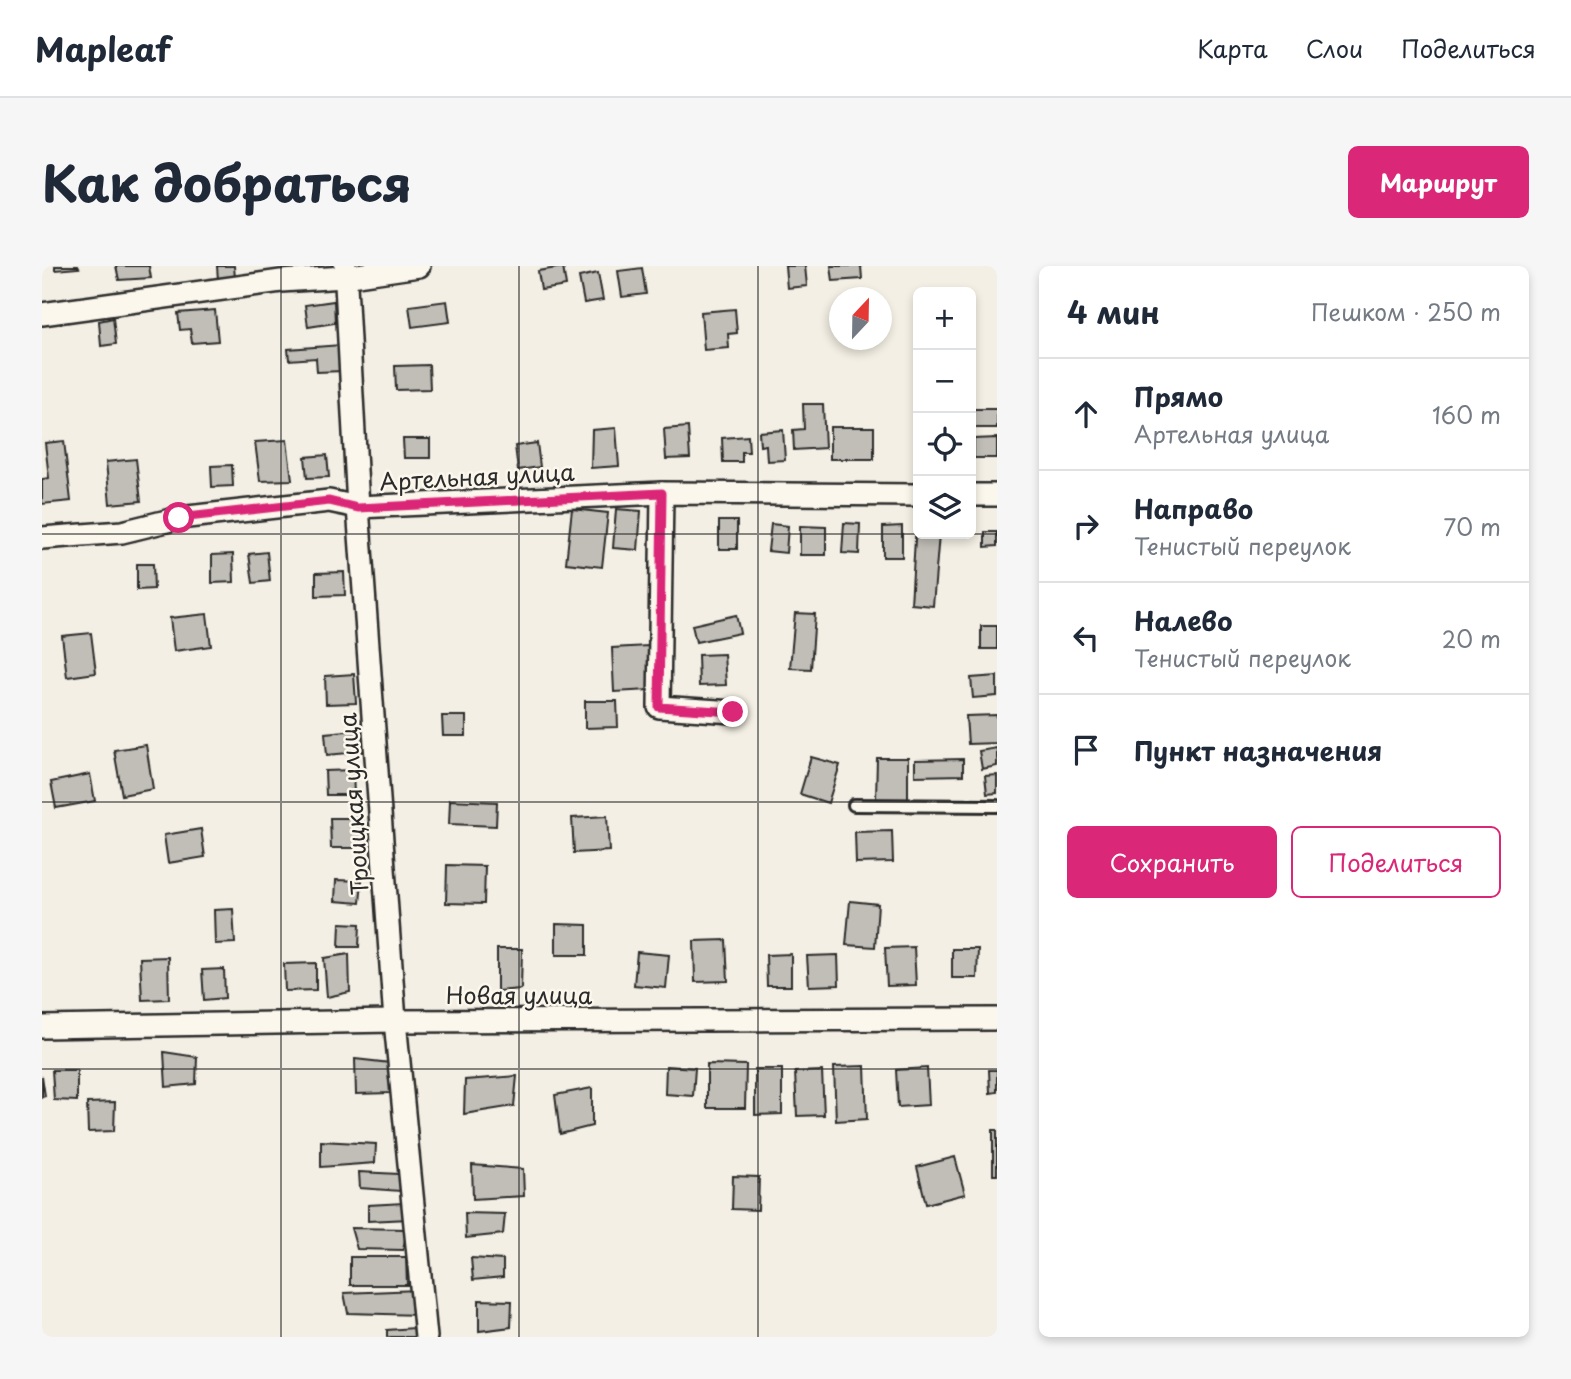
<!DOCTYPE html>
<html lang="ru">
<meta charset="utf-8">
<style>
:root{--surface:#fff;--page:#f6f6f7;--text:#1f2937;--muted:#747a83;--line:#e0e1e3;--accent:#db2777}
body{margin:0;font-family:"Playpen Sans",sans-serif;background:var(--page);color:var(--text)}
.controls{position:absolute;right:21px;top:21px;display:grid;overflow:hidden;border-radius:10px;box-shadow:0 4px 10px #0003}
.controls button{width:63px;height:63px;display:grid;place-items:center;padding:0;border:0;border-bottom:2px solid var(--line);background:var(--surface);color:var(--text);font:35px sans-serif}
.compass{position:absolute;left:787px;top:21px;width:63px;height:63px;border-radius:50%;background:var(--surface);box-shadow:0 4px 10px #0003;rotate:22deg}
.stop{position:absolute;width:21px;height:21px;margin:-16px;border:5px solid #db2777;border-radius:50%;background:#fff}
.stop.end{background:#db2777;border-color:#fff;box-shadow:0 2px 7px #0008}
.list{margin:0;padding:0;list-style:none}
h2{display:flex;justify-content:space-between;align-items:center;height:91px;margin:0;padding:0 28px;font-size:30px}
h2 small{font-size:23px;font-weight:400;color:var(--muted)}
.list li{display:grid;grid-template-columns:46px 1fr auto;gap:21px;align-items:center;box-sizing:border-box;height:112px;padding:0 28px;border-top:2px solid var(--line)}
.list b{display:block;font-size:26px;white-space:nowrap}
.list p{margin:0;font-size:23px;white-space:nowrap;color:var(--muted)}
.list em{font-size:23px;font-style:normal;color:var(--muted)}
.actions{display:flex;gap:14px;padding:21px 28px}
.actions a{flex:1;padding:16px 0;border:2px solid var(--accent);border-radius:10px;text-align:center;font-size:24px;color:var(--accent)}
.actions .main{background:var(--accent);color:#fff}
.icon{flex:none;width:38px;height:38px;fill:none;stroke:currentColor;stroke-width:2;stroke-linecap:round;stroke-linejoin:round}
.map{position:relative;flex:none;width:955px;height:1071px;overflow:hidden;border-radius:10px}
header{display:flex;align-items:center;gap:42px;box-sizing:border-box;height:98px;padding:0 35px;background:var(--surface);border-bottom:2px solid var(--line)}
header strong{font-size:33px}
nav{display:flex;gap:38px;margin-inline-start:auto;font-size:24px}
.intro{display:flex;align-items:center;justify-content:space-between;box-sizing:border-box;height:168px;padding:0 42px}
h1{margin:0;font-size:49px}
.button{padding:18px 32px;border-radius:10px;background:var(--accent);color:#fff;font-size:24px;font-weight:700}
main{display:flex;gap:42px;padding:0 42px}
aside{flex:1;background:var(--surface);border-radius:10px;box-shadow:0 4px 10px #0003}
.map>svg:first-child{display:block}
</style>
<header>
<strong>Mapleaf</strong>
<nav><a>Карта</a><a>Слои</a><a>Поделиться</a></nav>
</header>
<div class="intro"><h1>Как добраться</h1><a class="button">Маршрут</a></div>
<main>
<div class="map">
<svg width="955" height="1071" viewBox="0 0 955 1071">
<rect width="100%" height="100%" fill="#f3efe4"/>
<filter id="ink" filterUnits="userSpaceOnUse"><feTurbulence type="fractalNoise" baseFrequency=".0143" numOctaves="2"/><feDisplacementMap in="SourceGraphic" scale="14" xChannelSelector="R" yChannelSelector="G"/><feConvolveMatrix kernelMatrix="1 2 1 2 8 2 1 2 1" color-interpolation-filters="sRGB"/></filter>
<g filter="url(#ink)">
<g fill="#c0beb6" stroke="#2b2b2b" stroke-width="2">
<path d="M 13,0 L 36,0 L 37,2 L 13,4 Z"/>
<path d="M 74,0 L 107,0 L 109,12 L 77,14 Z"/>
<path d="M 175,0 L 192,0 L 193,12 L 176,14 Z"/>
<path d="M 743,0 L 763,0 L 765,20 L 745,22 Z"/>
<path d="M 789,0 L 819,0 L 820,13 L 791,15 Z"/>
<path d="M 521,1 L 524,20 L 499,24 L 496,5 Z"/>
<path d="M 600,2 L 604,28 L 580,31 L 576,5 Z"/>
<path d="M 556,7 L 561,34 L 542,37 L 537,11 Z"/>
<path d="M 292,35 L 293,57 L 266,61 L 263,39 Z"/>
<path d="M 405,35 L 408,56 L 370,61 L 367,40 Z"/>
<path d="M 693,43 L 695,67 L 686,68 L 687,82 L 662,84 L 659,46 Z"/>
<path d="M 173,44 L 176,75 L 150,77 L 148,63 L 138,64 L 136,47 Z"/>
<path d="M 71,52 L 74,78 L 59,80 L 57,55 Z"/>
<path d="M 299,79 L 301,105 L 275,106 L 274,92 L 247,94 L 246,83 Z"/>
<path d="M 387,99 L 388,123 L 354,124 L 353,100 Z"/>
<path d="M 761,138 L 781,138 L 783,182 L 752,184 L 751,164 L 762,163 Z"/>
<rect x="929" y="143" width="26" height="19"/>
<path d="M 646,161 L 648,192 L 624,193 L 622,163 Z"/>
<rect x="788" y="161" width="44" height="32"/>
<path d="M 574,162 L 577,200 L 549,202 L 550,164 Z"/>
<path d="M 741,164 L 743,194 L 725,195 L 724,179 L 718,180 L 717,166 Z"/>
<path d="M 706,170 L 707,186 L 700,186 L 700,196 L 681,196 L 680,172 Z"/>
<path d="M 955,172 L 955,192 L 932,192 L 932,173 Z"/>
<path d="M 361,173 L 388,173 L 388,192 L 362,192 Z"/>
<path d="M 245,174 L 250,214 L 218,215 L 213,176 Z"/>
<path d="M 22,175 L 29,235 L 0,238 L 0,213 L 7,212 L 3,177 Z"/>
<path d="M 495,177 L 498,201 L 476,204 L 473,180 Z"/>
<path d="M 285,189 L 287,211 L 265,212 L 263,191 Z"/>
<path d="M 94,193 L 99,235 L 68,238 L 64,196 Z"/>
<path d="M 190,199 L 191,220 L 170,221 L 169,200 Z"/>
<path d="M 530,243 L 566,247 L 560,301 L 524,297 Z"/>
<path d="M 574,243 L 599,245 L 596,284 L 571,282 Z"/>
<rect x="677" y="255" width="18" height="28"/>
<path d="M 802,257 L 818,258 L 817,288 L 800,287 Z"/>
<path d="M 874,257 L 876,268 L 897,268 L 891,340 L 869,338 Z"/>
<path d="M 729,258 L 746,260 L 744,287 L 726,285 Z"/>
<path d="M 758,260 L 784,261 L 784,289 L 758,289 Z"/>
<path d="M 860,260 L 860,291 L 841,291 L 841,261 Z"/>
<path d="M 943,266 L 955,266 L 955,280 L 943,281 Z"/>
<path d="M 225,286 L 228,315 L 211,317 L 207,288 Z"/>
<path d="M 191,288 L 192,316 L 170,317 L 170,289 Z"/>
<path d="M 95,298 L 111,298 L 112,323 L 95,324 Z"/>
<path d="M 302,306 L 303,329 L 274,330 L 274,307 Z"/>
<path d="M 753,347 L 773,348 L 769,403 L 748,402 Z"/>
<path d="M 165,348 L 169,380 L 132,385 L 128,352 Z"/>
<path d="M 694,349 L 698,367 L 654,376 L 650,359 Z"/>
<rect x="939" y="360" width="16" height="23"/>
<path d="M 49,367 L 54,407 L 25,411 L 20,370 Z"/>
<path d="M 606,380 L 608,424 L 572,426 L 570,382 Z"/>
<path d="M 682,388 L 684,419 L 657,420 L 656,389 Z"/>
<path d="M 312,408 L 314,437 L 284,438 L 283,410 Z"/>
<path d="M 955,410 L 955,430 L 931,432 L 929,412 Z"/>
<path d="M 543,435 L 575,435 L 576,461 L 543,462 Z"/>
<path d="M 955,449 L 955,477 L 926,478 L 924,450 Z"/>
<path d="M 400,450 L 424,450 L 424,470 L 401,470 Z"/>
<path d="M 326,463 L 328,485 L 285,489 L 283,467 Z"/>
<path d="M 104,479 L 111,523 L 80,529 L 72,484 Z"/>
<path d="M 955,482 L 955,500 L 940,503 L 937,485 Z"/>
<path d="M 769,491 L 798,499 L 786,537 L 758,528 Z"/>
<path d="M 835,492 L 866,492 L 866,533 L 834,533 Z"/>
<path d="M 921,493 L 921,509 L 873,510 L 873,494 Z"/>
<path d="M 311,504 L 312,529 L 284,529 L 283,505 Z"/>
<path d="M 48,508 L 53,535 L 14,542 L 9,516 Z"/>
<path d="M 955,509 L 955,527 L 945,528 L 943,510 Z"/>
<path d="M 408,534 L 455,536 L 454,560 L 407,558 Z"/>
<path d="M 565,550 L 567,585 L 532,587 L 530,552 Z"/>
<path d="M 288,552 L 321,552 L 322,582 L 289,582 Z"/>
<path d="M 159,563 L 163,591 L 126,597 L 122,569 Z"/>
<path d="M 850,565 L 851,596 L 814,597 L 813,566 Z"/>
<path d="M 405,599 L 443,600 L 442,638 L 404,637 Z"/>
<path d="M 294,614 L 320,615 L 318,637 L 293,635 Z"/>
<path d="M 808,635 L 836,638 L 833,681 L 804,679 Z"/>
<path d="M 191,643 L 193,677 L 173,678 L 172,644 Z"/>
<path d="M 298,657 L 318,658 L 317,681 L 297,681 Z"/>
<path d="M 514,658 L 545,659 L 545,689 L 514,689 Z"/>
<path d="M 684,674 L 686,715 L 653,716 L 652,675 Z"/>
<path d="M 872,681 L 874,719 L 845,720 L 843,682 Z"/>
<path d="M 455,683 L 480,683 L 479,723 L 455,725 Z"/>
<path d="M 910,683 L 936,683 L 935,712 L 910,712 Z"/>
<path d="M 595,686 L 627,689 L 624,722 L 592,719 Z"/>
<path d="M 307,688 L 308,726 L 285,731 L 282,692 Z"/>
<path d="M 749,688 L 749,720 L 725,720 L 724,689 Z"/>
<path d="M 796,689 L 797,719 L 767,720 L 765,690 Z"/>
<path d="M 126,691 L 127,733 L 100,734 L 98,692 Z"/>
<path d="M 274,697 L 274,724 L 243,725 L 242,698 Z"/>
<path d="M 182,703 L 183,732 L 162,734 L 160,704 Z"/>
<path d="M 122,786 L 155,791 L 154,818 L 124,821 Z"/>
<path d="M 313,793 L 348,797 L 348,827 L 314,828 Z"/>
<path d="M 665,798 L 704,799 L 703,842 L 665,842 Z"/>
<path d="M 624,800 L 653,802 L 651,830 L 623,828 Z"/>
<path d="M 823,800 L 825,853 L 794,855 L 792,801 Z"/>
<path d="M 885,802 L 887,839 L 856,841 L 854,804 Z"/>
<path d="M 713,803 L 740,803 L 740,848 L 713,849 Z"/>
<path d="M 10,804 L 35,804 L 35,835 L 12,834 Z"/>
<path d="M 947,804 L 955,804 L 955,826 L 948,827 Z"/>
<path d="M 780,805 L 782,849 L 755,850 L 753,806 Z"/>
<path d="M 0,810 L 3,830 L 0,831 Z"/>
<path d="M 475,810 L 472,840 L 422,848 L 423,814 Z"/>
<path d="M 550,822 L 550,860 L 518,868 L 513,829 Z"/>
<path d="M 73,836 L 72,865 L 46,866 L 45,837 Z"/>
<rect x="951" y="864" width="4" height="45"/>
<path d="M 279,875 L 334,878 L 333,897 L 279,901 Z"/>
<path d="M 913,891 L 923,928 L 884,938 L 875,901 Z"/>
<path d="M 430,899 L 481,903 L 482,930 L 431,933 Z"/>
<path d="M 317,906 L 357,908 L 358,925 L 318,922 Z"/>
<path d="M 691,910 L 717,911 L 716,944 L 690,943 Z"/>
<path d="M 362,937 L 367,953 L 326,955 L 326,939 Z"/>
<path d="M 423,947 L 463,948 L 461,968 L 424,972 Z"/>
<path d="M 309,962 L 365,963 L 361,984 L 315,983 Z"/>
<path d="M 308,991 L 364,991 L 365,1019 L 308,1019 Z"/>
<path d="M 429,992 L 461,994 L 461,1011 L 431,1014 Z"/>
<path d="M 376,1024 L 378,1049 L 306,1047 L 302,1027 Z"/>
<path d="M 437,1034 L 470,1035 L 469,1061 L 437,1065 Z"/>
<path d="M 372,1062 L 372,1071 L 345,1071 L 345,1064 Z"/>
</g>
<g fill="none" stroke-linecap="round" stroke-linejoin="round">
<g stroke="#2b2b2b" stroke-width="16">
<path id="lane" d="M 812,539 L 955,540"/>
</g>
<g stroke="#2b2b2b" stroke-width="26">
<g id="street">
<path d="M 303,0 L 316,241 L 353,755 L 384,1071"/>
<path d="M 0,48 L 239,15 L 302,11 L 377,0"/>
<path d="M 620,227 L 617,441 L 691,446"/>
<path d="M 929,229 L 955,229"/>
<path d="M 0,272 L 80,266 L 137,252 L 287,235 L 316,241 L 620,227 L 876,229"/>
<path d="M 0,761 L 353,755 L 955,753"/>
</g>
</g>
<use href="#lane" stroke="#fbf7ec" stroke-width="10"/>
<use href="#street" stroke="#fbf7ec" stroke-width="21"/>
</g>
</g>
<g fill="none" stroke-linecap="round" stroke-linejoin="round" filter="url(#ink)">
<path stroke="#db2777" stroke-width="9" d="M 137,252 L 287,235 L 316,242 L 620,227 L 617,441 L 691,446"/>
</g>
<path fill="none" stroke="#2b2b2b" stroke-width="2" stroke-opacity="0.55" d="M 239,0 L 239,1071M 477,0 L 477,1071M 716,0 L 716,1071M 0,268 L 876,268M 876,268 L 929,268M 929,268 L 955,268M 0,536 L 955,536M 0,803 L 955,803"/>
<g text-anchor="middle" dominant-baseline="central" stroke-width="5" stroke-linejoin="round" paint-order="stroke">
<g font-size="23" fill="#2b2b2b" stroke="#fbf7ec">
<text transform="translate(435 210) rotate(-3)">Артельная улица</text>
<text transform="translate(311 538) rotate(-94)">Троицкая улица</text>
<text x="477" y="728">Новая улица</text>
</g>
</g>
</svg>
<div class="controls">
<button>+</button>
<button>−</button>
<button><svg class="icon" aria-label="locate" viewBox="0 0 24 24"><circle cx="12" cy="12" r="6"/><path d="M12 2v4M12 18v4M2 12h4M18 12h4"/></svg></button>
<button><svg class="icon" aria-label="layers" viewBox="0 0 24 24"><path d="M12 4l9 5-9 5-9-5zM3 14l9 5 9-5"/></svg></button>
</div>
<svg class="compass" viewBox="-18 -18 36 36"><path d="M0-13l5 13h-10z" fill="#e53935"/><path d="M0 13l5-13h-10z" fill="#747a83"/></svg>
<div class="stop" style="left:137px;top:252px"></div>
<div class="stop end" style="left:691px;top:446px"></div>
</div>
<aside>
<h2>4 мин<small>Пешком · 250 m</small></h2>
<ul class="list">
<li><svg class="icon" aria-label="ahead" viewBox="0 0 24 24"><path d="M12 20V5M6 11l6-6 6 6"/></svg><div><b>Прямо</b><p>Артельная улица</p></div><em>160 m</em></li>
<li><svg class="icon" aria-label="right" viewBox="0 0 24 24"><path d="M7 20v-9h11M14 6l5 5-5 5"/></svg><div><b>Направо</b><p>Тенистый переулок</p></div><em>70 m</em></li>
<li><svg class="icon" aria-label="left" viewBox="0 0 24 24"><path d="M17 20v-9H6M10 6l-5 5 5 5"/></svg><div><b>Налево</b><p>Тенистый переулок</p></div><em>20 m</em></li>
<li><svg class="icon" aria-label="arrive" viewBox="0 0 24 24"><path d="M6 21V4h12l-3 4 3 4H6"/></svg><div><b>Пункт назначения</b></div></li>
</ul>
<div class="actions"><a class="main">Сохранить</a><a>Поделиться</a></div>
</aside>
</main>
